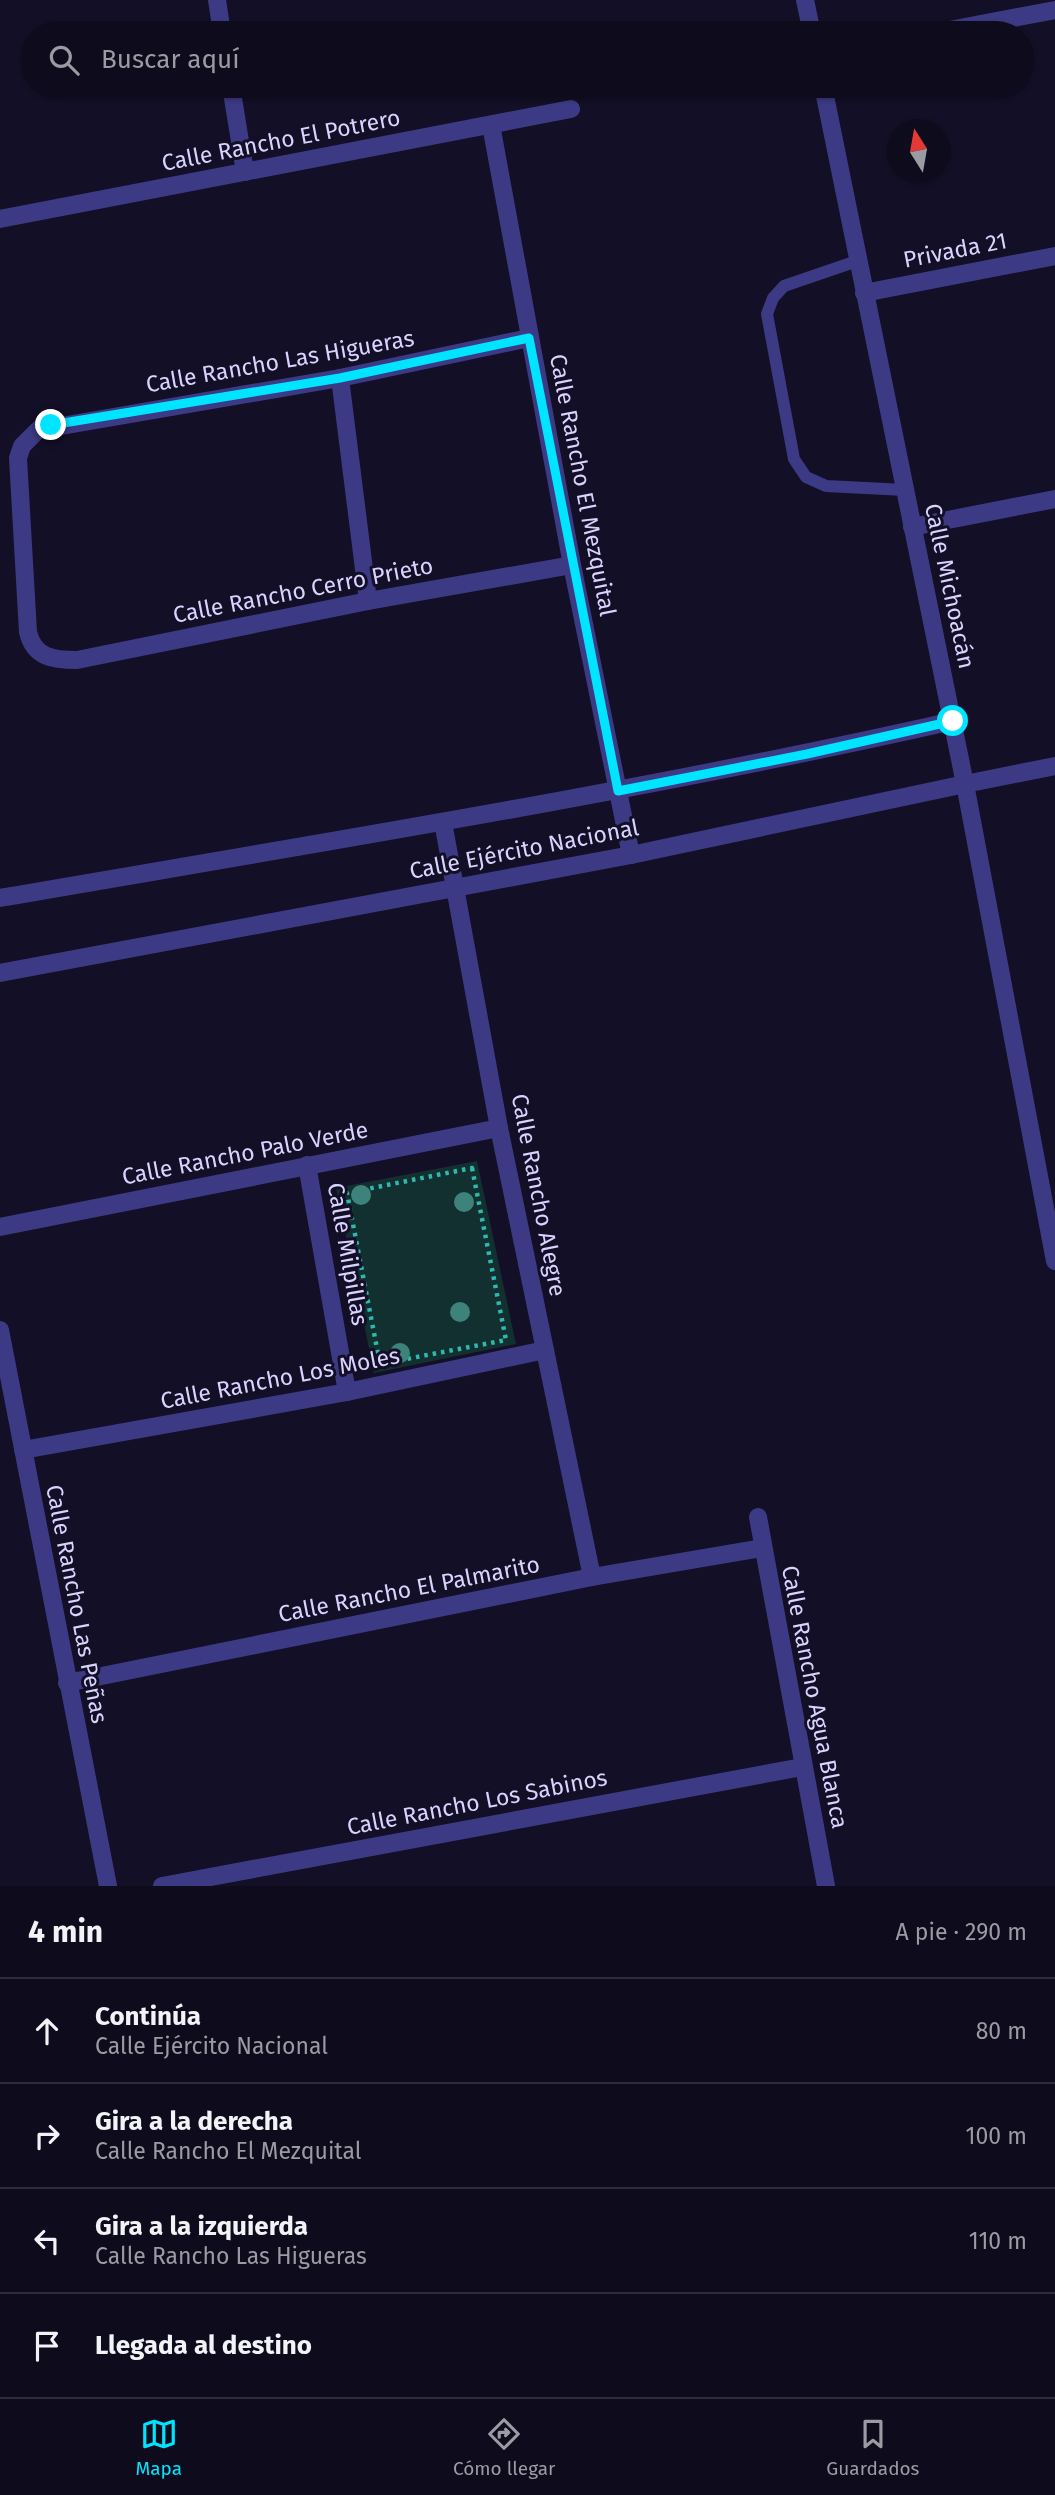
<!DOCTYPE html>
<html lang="es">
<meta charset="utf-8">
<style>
:root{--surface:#0e0b1c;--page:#171425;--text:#f1f3f6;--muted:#9b9ba3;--line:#2e2b3b;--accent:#00e5ff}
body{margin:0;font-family:"Fira Sans",sans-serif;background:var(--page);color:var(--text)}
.compass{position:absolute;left:887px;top:119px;width:63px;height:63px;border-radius:50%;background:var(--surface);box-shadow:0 2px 5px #0004;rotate:349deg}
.stop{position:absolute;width:21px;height:21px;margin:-16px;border:5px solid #00e5ff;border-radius:50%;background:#fff}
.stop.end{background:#00e5ff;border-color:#fff;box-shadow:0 2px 7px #0008}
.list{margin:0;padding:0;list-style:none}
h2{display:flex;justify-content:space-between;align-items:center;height:91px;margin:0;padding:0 28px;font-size:30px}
h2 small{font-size:23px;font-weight:400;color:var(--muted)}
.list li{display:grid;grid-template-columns:46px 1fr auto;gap:21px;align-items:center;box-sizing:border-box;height:105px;padding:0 28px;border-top:2px solid var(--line)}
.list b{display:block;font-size:26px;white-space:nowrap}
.list p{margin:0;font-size:23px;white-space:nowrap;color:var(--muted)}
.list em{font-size:23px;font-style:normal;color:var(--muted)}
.icon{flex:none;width:38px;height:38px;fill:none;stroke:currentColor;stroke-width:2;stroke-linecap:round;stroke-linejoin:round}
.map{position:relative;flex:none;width:1055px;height:1886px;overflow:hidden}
.search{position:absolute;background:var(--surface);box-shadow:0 2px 5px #0004;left:21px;right:21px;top:21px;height:77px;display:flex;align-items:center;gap:18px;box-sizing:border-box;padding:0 24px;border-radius:38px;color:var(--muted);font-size:26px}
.sheet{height:511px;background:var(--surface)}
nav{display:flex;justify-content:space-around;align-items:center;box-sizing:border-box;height:98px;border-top:2px solid var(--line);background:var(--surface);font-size:19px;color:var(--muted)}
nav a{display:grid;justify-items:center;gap:4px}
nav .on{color:var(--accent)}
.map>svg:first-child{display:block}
</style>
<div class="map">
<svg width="1055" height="1886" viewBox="0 0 1055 1886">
<rect width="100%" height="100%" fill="#130f26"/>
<path fill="#12302f" d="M 477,1161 L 516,1344 L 374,1373 L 336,1188 Z"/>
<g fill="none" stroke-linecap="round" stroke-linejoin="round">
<path stroke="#2fb8b0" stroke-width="4.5" stroke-dasharray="3.5 5" stroke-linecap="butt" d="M 472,1168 L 506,1340 L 380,1364 L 347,1193 Z"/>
<path stroke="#3d3a85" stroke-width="12" d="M 857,261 L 784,286 L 773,298 L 767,314 L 794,459 L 806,477 L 826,486 L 905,490"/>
<g stroke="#3d3a85" stroke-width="18">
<path d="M 217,0 L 222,33"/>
<path d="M 934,33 L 1055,10"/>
<path d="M 231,86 L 245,172"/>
<path d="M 491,125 L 572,565 L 631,855"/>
<path d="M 0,219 L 571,109"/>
<path d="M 864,293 L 1055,256"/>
<path d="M 529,338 L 340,378 L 38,430 L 22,446 L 18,458 L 28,632 C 34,658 54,660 77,660 L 368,601 L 572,565"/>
<path d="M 340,378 L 368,601"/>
<path d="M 912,527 L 1055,499"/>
<path d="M 443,822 L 499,1128 L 592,1577"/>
<path d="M 0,898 C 318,843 638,792 953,721"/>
<path d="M 0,973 L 631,855 L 965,784"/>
<path d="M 307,1165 L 347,1392"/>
<path d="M 0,1227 L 499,1128"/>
<path d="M 0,1330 L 108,1886"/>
<path d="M 23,1450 L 347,1392 L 545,1350"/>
<path d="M 758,1517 L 826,1886"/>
<path d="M 67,1683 L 592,1577 L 762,1548"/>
<path d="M 162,1886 L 802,1767"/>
</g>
<g stroke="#3d3a85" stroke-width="18">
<path d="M 805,0 L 812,33"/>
<path d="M 823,86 L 965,784 L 1055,1261"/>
<path d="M 965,784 L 1055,766"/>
</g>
</g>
<g fill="#3d827b">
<circle cx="361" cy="1195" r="10"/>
<circle cx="464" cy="1202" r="10"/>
<circle cx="460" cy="1312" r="10"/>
<circle cx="400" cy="1353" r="10"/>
</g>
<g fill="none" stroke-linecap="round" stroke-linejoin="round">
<path stroke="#00e5ff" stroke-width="9" d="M 51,425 L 340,378 L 529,338 L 618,791 L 807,754 L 953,721"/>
</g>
<g text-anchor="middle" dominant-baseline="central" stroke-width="6" stroke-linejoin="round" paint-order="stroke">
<g font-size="23" fill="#d9d4ff" stroke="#130f26">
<text transform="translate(281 140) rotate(-11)">Calle Rancho El Potrero</text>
<text transform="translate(955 250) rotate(-11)">Privada 21</text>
<text transform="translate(280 361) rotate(-10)">Calle Rancho Las Higueras</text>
<text transform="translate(583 485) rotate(79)">Calle Rancho El Mezquital</text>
<text transform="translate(950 586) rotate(78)">Calle Michoacán</text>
<text transform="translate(303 590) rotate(-11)">Calle Rancho Cerro Prieto</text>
<text transform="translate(524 849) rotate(-11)">Calle Ejército Nacional</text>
<text transform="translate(245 1153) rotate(-11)">Calle Rancho Palo Verde</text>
<text transform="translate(539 1195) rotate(79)">Calle Rancho Alegre</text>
<text transform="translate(348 1254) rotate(80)">Calle Milpillas</text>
<text transform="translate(280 1378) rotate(-11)">Calle Rancho Los Moles</text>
<text transform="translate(409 1589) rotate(-11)">Calle Rancho El Palmarito</text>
<text transform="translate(77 1604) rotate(79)">Calle Rancho Las Peñas</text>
<text transform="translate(815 1697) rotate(79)">Calle Rancho Agua Blanca</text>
<text transform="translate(477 1802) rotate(-11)">Calle Rancho Los Sabinos</text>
</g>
</g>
</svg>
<svg class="compass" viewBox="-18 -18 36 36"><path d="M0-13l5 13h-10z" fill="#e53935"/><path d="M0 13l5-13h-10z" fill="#9b9ba3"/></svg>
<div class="stop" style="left:953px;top:721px"></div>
<div class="stop end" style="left:51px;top:425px"></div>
<div class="search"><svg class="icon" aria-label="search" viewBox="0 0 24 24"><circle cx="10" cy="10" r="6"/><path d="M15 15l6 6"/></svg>Buscar aquí</div>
</div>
<section class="sheet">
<h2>4 min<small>A pie · 290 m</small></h2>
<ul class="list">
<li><svg class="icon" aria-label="ahead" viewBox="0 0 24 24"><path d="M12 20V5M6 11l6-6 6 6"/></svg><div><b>Continúa</b><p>Calle Ejército Nacional</p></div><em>80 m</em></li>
<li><svg class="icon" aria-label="right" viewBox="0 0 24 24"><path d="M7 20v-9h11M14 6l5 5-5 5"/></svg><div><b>Gira a la derecha</b><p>Calle Rancho El Mezquital</p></div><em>100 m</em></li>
<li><svg class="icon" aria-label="left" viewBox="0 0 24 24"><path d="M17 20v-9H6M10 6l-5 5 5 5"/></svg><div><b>Gira a la izquierda</b><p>Calle Rancho Las Higueras</p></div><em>110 m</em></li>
<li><svg class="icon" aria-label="arrive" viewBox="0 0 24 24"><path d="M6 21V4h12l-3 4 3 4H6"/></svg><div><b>Llegada al destino</b></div></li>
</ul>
</section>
<nav>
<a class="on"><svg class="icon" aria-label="map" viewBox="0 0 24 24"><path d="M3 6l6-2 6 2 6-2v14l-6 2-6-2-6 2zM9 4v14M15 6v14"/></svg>Mapa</a>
<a><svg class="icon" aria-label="directions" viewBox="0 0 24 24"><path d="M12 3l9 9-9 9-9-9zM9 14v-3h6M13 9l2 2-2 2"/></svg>Cómo llegar</a>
<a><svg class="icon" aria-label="saved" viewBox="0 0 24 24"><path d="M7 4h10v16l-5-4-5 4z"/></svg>Guardados</a>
</nav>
